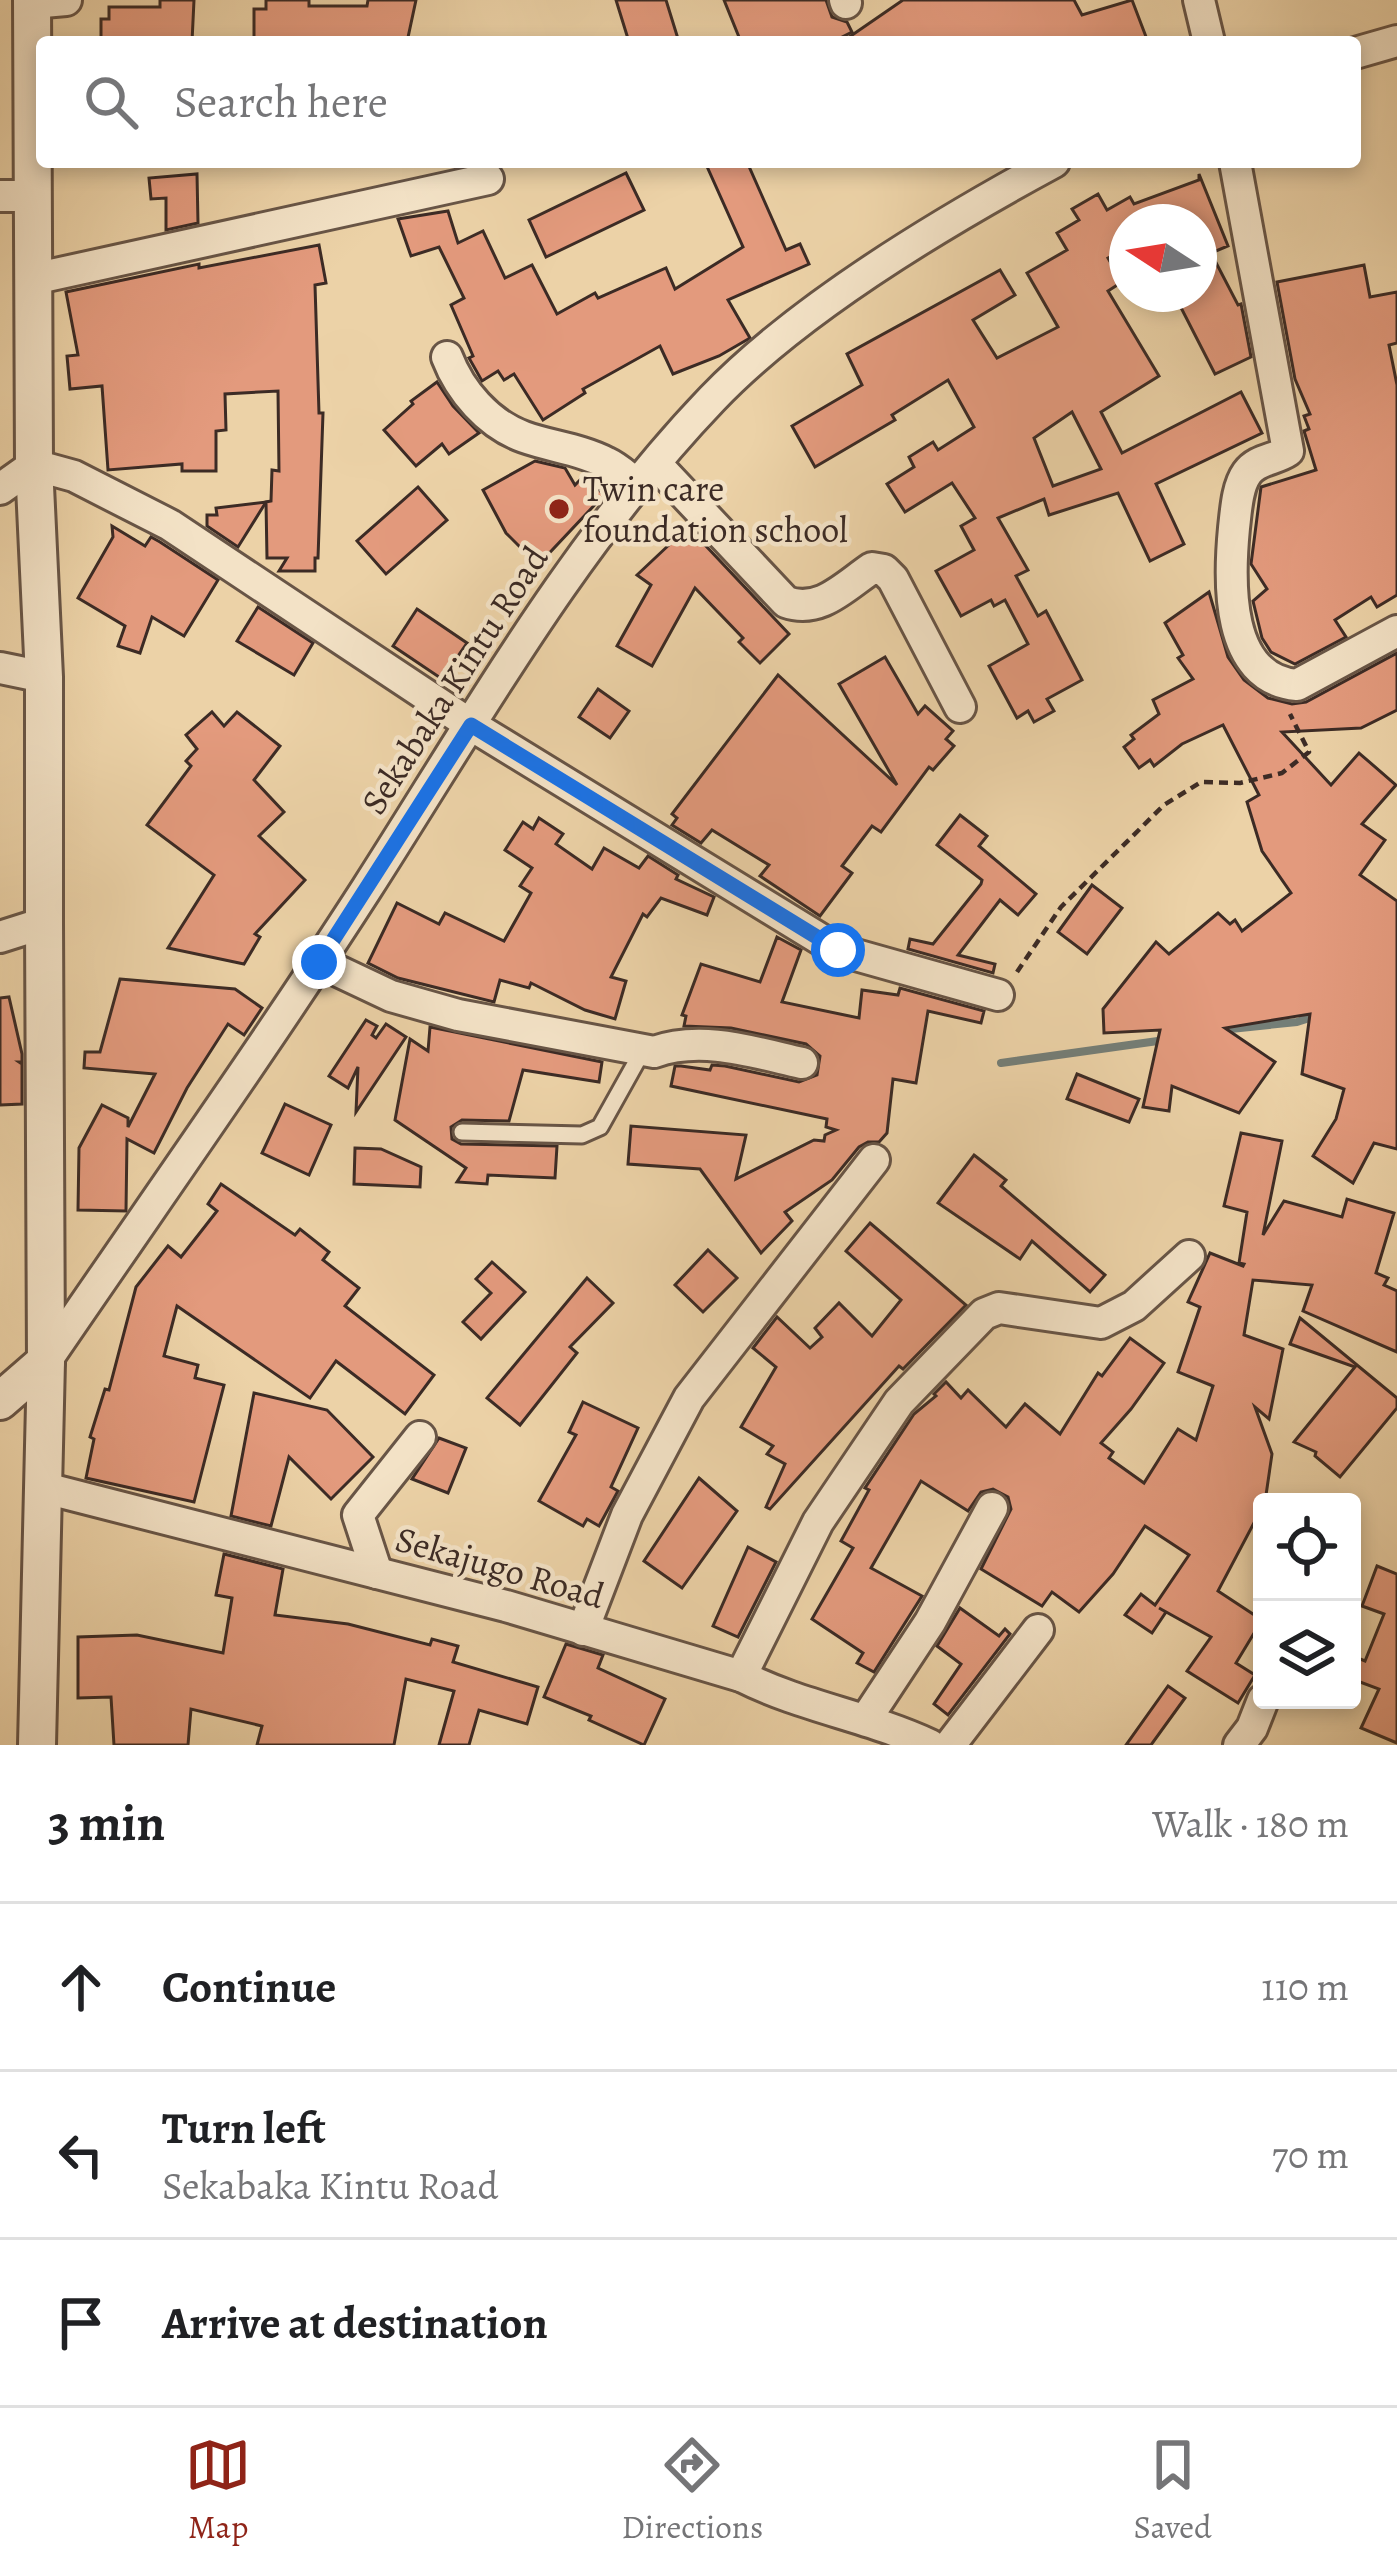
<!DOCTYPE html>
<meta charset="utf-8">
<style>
:root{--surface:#fff;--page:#f2f2f2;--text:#202124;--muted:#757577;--line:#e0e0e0;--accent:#8f2418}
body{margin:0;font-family:Alegreya,serif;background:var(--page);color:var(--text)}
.controls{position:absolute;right:36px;bottom:36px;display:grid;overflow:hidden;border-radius:12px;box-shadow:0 6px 18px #0003}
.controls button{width:108px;height:108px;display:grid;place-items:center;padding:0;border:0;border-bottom:3px solid var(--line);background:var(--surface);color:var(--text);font:60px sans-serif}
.compass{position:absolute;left:1109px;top:204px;width:108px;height:108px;border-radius:50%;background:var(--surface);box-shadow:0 6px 18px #0003;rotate:282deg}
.stop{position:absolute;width:36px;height:36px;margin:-27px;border:9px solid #1a73e8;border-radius:50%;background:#fff}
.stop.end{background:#1a73e8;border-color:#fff;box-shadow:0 3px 12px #0008}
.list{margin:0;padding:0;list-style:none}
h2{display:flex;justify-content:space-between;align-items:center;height:156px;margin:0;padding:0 48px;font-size:51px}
h2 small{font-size:39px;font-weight:400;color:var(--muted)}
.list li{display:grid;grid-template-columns:78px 1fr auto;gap:36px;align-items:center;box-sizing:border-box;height:168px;padding:0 48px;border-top:3px solid var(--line)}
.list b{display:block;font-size:45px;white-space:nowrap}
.list p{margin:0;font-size:39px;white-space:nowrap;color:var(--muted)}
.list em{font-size:39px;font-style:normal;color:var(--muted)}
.icon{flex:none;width:66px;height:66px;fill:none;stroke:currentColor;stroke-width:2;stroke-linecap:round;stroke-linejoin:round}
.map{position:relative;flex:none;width:1397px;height:1745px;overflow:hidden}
.search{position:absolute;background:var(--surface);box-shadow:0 6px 18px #0003;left:36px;right:36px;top:36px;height:132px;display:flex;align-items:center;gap:30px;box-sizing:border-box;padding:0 42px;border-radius:12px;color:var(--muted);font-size:45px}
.sheet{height:660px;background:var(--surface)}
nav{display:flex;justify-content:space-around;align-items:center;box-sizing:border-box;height:168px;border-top:3px solid var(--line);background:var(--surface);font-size:33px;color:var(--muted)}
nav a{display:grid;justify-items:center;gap:6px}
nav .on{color:var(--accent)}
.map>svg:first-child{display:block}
</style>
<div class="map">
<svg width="1397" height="1745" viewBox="0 0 1397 1745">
<rect width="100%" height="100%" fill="#ecd2a7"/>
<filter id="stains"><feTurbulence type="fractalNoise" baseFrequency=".00167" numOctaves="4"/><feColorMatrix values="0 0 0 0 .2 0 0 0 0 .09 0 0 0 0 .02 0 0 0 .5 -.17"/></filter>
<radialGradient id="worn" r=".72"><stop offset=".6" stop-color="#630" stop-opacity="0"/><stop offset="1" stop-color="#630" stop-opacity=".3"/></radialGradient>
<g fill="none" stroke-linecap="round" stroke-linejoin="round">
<g stroke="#747e77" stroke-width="8">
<path d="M 1221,1030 L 1297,1022 L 1319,1015"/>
<path d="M 1001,1063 L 1165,1040"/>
</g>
</g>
<g fill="#e39a7d" stroke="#3c2b25" stroke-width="3" fill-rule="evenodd">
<path d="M 160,0 L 194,0 L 192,42 L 101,42 L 101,19 L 109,19 L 109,7 L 160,7 Z"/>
<path d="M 266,0 L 309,0 L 309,6 L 367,6 L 368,0 L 416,0 L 407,42 L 254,42 L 254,9 L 266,9 Z"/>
<path d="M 616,0 L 666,0 L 679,42 L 629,42 Z"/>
<path d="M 724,0 L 826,0 L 832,17 L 847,22 L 852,32 L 832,42 L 741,42 Z"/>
<path d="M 903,0 L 1074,0 L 1082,15 L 1132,0 L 1148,42 L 842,42 Z"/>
<path d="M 705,162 L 747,162 L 786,250 L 800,244 L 809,264 L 728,300 L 750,338 L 719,356 L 673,374 L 660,346 L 583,389 L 585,393 L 543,420 L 514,374 L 504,380 L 498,371 L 482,381 L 469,358 L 473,356 L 451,305 L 464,298 L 439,247 L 411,256 L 398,219 L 448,211 L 458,243 L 483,231 L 505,278 L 532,265 L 557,314 L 595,293 L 598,298 L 666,268 L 675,289 L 743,247 Z"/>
<path d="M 626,173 L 644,210 L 546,257 L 529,220 Z"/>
<path d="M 197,174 L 198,223 L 166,230 L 166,198 L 151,199 L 149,178 Z"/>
<path d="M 1199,174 L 1228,246 L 1211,253 L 1238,305 L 1241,304 L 1251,357 L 1215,374 L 1174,294 L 1199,294 L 1199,222 L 1127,222 L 1127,248 L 1108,258 L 1122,282 L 1108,291 L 1159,376 L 1101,412 L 1122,453 L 1241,392 L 1262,433 L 1156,484 L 1184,544 L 1150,561 L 1118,493 L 1049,515 L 1044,499 L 998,518 L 1028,570 L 1016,576 L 1038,616 L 1046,611 L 1082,680 L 1047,699 L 1054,711 L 1034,722 L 1028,711 L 1017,718 L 989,666 L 1028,644 L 1005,600 L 994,606 L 991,600 L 961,616 L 936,571 L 974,550 L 961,526 L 975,518 L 952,483 L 905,512 L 887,484 L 914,467 L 909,457 L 933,442 L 938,450 L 974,427 L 948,380 L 892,415 L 895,420 L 815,467 L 792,426 L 862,385 L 847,354 L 1000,270 L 1015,295 L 973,320 L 997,358 L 1058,327 L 1027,273 L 1067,250 L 1057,233 L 1079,220 L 1072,209 L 1098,194 L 1107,210 L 1130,197 L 1134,204 L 1199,180 ZM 1072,412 L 1101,469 L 1053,486 L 1034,438 Z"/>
<path d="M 319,245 L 326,283 L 315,285 L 319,413 L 323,413 L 318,558 L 315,558 L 315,571 L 279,571 L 287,558 L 267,558 L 266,502 L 271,501 L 272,470 L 279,471 L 278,391 L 225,394 L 226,430 L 216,431 L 216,471 L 182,471 L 182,464 L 108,470 L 102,386 L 70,389 L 67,356 L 78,355 L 66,292 L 199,264 L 199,268 Z"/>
<path d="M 1364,265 L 1370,297 L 1397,292 L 1397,343 L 1389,345 L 1397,385 L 1397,595 L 1377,607 L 1371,597 L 1335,620 L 1346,637 L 1295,664 L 1271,652 L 1262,638 L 1253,601 L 1267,589 L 1251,564 L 1261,487 L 1316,470 L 1304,431 L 1309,429 L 1304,416 L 1310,414 L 1295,379 L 1277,282 Z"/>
<path d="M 437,382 L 453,406 L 479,433 L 449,454 L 442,444 L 416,466 L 384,430 L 413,404 L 411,401 Z"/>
<path d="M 535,461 L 565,468 L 575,485 L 585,475 L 604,495 L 538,565 L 506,533 L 483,490 Z"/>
<path d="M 418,487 L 447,520 L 386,574 L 357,541 Z"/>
<path d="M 266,502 L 238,547 L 207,526 L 207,515 L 217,515 L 216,508 Z"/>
<path d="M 112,526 L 145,546 L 151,537 L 160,542 L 218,580 L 184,636 L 152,617 L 140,653 L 118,646 L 125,626 L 78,598 L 113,537 Z"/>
<path d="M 688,527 L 789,634 L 760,663 L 739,642 L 743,638 L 695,588 L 652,666 L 617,646 L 651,585 L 637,575 Z"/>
<path d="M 1209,592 L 1228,657 L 1244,680 L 1268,698 L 1292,704 L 1306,702 L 1397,653 L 1397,710 L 1361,728 L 1282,732 L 1331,785 L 1359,753 L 1396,785 L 1362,824 L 1385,840 L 1360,875 L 1397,901 L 1397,1149 L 1374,1143 L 1353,1183 L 1313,1156 L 1336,1119 L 1344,1089 L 1302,1074 L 1310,1014 L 1225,1028 L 1275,1062 L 1239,1113 L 1172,1086 L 1169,1111 L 1143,1107 L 1160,1030 L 1104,1033 L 1103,1009 L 1156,942 L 1169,954 L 1218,913 L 1230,924 L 1235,920 L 1242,931 L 1291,893 L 1262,851 L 1247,802 L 1259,795 L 1223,725 L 1182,744 L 1154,766 L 1150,760 L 1139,768 L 1124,747 L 1134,739 L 1131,735 L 1159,714 L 1153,700 L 1193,679 L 1178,658 L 1183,655 L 1165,623 Z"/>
<path d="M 258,607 L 313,643 L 294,675 L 237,641 Z"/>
<path d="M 417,609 L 467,643 L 442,679 L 393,646 Z"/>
<path d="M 885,657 L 918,714 L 925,706 L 953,731 L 946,739 L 954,746 L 933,770 L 929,767 L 881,832 L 872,826 L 842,866 L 852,873 L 820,916 L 760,876 L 769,865 L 712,830 L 701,843 L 672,825 L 677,818 L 672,814 L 778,675 L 897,785 L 839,684 Z"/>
<path d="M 598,689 L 629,711 L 610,738 L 579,717 Z"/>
<path d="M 212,712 L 224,726 L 237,712 L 280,746 L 254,780 L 284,812 L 259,836 L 305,880 L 255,934 L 260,937 L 244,964 L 168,948 L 214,875 L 147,825 L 191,766 L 186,761 L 197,749 L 186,735 Z"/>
<path d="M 960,815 L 987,836 L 979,846 L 1036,894 L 1018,915 L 1000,900 L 958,955 L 995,964 L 993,973 L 908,949 L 910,939 L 933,944 L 981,884 L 982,880 L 937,845 Z"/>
<path d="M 539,818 L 563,834 L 556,844 L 592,869 L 604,848 L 639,868 L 648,856 L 678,875 L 676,879 L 714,897 L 707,915 L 661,898 L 647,917 L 643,914 L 611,977 L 626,981 L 615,1019 L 585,1010 L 531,983 L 529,988 L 500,980 L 494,1002 L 398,978 L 368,963 L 397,903 L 439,924 L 445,913 L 504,941 L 531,893 L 520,886 L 532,868 L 505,850 L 523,822 L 533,829 Z"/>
<path d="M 1092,885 L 1122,908 L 1087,954 L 1058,932 Z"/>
<path d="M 777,937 L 801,950 L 782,1002 L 859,1018 L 862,990 L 898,995 L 900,988 L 984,1011 L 981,1023 L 928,1011 L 916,1083 L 893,1079 L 887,1133 L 879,1142 L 868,1142 L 859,1147 L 832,1180 L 785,1212 L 792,1221 L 761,1253 L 700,1169 L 628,1164 L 631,1126 L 746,1135 L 736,1179 L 814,1140 L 824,1141 L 825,1135 L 836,1130 L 826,1127 L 827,1119 L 671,1086 L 675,1066 L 681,1066 L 710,1070 L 712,1065 L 725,1066 L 799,1082 L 817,1075 L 820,1056 L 806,1044 L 731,1028 L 684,1026 L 686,1016 L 682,1015 L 701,964 L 760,982 Z"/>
<path d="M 120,979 L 235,989 L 262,1008 L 244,1035 L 228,1024 L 187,1088 L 154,1153 L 127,1139 L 126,1211 L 78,1210 L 79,1148 L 102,1105 L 128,1118 L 128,1127 L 155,1074 L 84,1068 L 85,1052 L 100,1052 Z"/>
<path d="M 9,997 L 22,1054 L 22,1062 L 19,1062 L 22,1064 L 22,1104 L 0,1105 L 0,998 Z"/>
<path d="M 366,1020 L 377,1026 L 372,1035 L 376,1038 L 386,1024 L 406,1037 L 356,1112 L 358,1067 L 348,1088 L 329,1076 Z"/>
<path d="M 430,1027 L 602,1062 L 599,1082 L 523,1070 L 509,1121 L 462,1120 L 451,1127 L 452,1139 L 461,1144 L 557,1146 L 555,1178 L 488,1175 L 487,1184 L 457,1182 L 466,1168 L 395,1120 L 410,1039 L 428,1051 Z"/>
<path d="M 1077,1074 L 1139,1099 L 1129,1122 L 1067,1099 Z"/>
<path d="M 285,1104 L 331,1125 L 309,1175 L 262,1153 Z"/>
<path d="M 1241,1133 L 1282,1141 L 1263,1235 L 1284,1201 L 1342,1217 L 1347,1199 L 1394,1213 L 1376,1273 L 1388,1278 L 1384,1285 L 1397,1291 L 1397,1352 L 1303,1311 L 1312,1285 L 1253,1280 L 1244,1335 L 1283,1349 L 1269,1419 L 1255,1407 L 1272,1454 L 1265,1502 L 1218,1591 L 1262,1620 L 1236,1663 L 1255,1675 L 1238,1703 L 1187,1671 L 1211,1637 L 1159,1608 L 1166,1612 L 1152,1633 L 1125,1615 L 1141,1594 L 1155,1605 L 1189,1555 L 1145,1526 L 1113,1574 L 1079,1612 L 1052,1592 L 1042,1606 L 981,1569 L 1011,1509 L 1008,1497 L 993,1489 L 981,1492 L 968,1511 L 921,1481 L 871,1568 L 922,1596 L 874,1672 L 857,1663 L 863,1653 L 812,1619 L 853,1548 L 841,1541 L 869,1490 L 865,1488 L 914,1414 L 936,1396 L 934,1394 L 946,1382 L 961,1398 L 968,1390 L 1006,1427 L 1025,1404 L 1060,1434 L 1098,1373 L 1102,1376 L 1130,1338 L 1164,1363 L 1131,1409 L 1101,1443 L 1113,1452 L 1109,1458 L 1144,1483 L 1178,1429 L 1196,1440 L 1213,1386 L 1178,1372 L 1200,1307 L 1188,1302 L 1210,1253 L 1243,1266 L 1244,1264 L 1239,1263 L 1247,1212 L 1224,1206 Z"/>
<path d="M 355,1148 L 381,1149 L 421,1167 L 420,1187 L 354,1184 Z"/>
<path d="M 974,1155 L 1006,1180 L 1001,1186 L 1105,1275 L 1090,1292 L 1032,1241 L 1020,1259 L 938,1203 Z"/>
<path d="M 221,1184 L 295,1235 L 300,1229 L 329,1252 L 323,1260 L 359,1288 L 345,1306 L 434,1375 L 405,1414 L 336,1361 L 310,1398 L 177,1306 L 164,1356 L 198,1365 L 195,1378 L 224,1385 L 194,1502 L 86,1478 L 94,1439 L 90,1437 L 105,1389 L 109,1390 L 136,1287 L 168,1246 L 181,1257 L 217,1211 L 208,1204 Z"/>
<path d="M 870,1223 L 966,1305 L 903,1369 L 899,1366 L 770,1509 L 766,1507 L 785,1464 L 767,1454 L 773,1446 L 741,1427 L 776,1367 L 753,1348 L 777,1317 L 810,1348 L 822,1337 L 815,1328 L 839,1303 L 872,1336 L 901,1300 L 846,1251 Z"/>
<path d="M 708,1250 L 737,1278 L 703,1312 L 675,1285 Z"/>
<path d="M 492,1262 L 525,1292 L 481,1339 L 463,1322 L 491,1293 L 476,1279 Z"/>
<path d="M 587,1278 L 613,1303 L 570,1347 L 577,1353 L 520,1425 L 487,1398 Z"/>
<path d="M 1300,1318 L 1397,1398 L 1397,1408 L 1340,1477 L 1315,1456 L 1316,1452 L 1294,1442 L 1355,1367 L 1290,1344 Z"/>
<path d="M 254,1393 L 327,1410 L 373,1457 L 331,1499 L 289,1457 L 271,1526 L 231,1516 Z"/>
<path d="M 583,1402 L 638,1428 L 611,1487 L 618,1491 L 599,1526 L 587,1519 L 583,1526 L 539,1501 L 576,1435 L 569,1432 Z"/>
<path d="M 439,1438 L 466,1448 L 448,1493 L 412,1479 Z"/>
<path d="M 699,1478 L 737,1511 L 682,1588 L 644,1561 Z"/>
<path d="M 748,1547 L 776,1562 L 738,1637 L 713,1626 Z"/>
<path d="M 224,1554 L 283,1569 L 275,1615 L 348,1624 L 430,1645 L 432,1639 L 458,1646 L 453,1662 L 538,1687 L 527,1724 L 479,1710 L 469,1745 L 439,1745 L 454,1691 L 406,1679 L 394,1745 L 257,1745 L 262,1726 L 191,1709 L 188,1745 L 114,1745 L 111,1697 L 78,1698 L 78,1637 L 137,1635 L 223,1653 L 232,1598 L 216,1595 Z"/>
<path d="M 1377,1566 L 1397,1574 L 1397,1743 L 1361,1728 L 1379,1689 L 1352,1679 L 1358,1658 L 1365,1661 L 1384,1614 L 1362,1606 Z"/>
<path d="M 960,1608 L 999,1636 L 1005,1629 L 1010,1634 L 948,1715 L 934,1704 L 961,1664 L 937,1646 Z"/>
<path d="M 566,1644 L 603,1655 L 598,1668 L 665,1699 L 644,1745 L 589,1720 L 591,1716 L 544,1697 Z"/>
<path d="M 1168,1686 L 1185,1698 L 1151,1745 L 1126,1745 Z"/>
</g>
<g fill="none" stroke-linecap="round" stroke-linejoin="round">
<g stroke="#685546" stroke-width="21">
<path id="service" d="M 462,1132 L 582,1135 L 600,1127 L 643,1050"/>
</g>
<g stroke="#685546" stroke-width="36">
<g id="minor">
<path d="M 845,0 L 846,3"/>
<path d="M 1199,0 L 1209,42"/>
<path d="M 32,3 L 66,0"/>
<path d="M 1355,53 L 1397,41"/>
<path d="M 1235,162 L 1288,451 C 1275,460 1257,459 1247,473 C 1237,487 1236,511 1234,528 C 1229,580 1225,679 1297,685 L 1397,631"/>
<path d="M 0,196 L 33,196"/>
<path d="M 33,279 L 488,179"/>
<path d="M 447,357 C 460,391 488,424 524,437 C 552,447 580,449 607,463 C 618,468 628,478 638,485"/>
<path d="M 656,464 L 786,602 C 820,614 844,587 872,568 L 884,570 L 893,579 L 960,707"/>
<path d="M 0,489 L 34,465 L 74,476 L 170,525 L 471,725 L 838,950 L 998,995"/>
<path d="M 0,668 L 44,677"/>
<path d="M 0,937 L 44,923"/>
<path d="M 319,962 L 391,996 L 458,1015 L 654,1052 C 702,1035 753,1052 802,1063"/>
<path d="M 46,1361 C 153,1204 264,1048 367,888 C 474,721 573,544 712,399 C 799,308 943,222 1054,162"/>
<path d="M 41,1487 L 506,1606 L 741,1676 C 802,1707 868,1716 930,1745"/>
<path d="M 377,1573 L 358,1515 L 420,1437"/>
<path d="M 583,1630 L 627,1515 L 689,1398 L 874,1160"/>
<path d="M 741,1676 L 818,1522 L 899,1402 L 984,1314 L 999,1308 L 1101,1323 L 1134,1306 L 1189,1256"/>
<path d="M 866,1719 L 930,1622 L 992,1508"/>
<path d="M 950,1745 L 1038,1630"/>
<path d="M 1239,1745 L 1252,1728 L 1263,1700"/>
</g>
</g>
<g stroke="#685546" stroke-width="42">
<g id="tertiary">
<path d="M 32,0 L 34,465 L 44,677 L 44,923 L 46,1361 L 37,1745"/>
<path d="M 0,1401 L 46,1361"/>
</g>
</g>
<path stroke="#3c2b25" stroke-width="4.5" stroke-dasharray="9 6" stroke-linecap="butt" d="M 1017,972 L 1061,907 L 1164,805 L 1201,782 L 1240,783 L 1282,773 L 1309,752 L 1290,714"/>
<use href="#service" stroke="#f3e2c6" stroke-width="15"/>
<use href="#minor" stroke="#f3e2c6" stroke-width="30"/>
<use href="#tertiary" stroke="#f3e2c6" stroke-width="36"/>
</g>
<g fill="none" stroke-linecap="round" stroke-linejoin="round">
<path stroke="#1a73e8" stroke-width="15" d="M 319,962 L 471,725 L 838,950"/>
</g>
<circle fill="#8f2418" stroke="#f3e2c6" stroke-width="4.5" cx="559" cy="509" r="12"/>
<g text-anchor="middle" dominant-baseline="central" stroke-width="9" stroke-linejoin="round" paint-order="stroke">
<g font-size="36" fill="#3c2b25" stroke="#f3e2c6" text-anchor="start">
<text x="583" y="488">Twin care<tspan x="583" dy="41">foundation school</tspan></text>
</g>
<g font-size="36" fill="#3c2b25" stroke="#f3e2c6">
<text transform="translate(454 680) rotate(-57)">Sekabaka Kintu Road</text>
<text transform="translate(500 1567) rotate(16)">Sekajugo Road</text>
</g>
</g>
<rect width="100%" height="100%" filter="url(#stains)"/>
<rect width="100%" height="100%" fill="url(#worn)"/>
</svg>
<div class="controls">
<button><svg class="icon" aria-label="locate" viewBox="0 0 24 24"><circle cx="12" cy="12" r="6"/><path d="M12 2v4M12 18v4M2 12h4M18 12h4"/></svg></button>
<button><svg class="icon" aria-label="layers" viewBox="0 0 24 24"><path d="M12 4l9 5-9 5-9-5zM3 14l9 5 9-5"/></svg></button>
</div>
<svg class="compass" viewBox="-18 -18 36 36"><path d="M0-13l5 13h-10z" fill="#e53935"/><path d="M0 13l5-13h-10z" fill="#757577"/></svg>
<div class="stop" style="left:838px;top:950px"></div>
<div class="stop end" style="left:319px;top:962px"></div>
<div class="search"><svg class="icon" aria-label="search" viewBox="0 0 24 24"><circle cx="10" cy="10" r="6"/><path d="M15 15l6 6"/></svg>Search here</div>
</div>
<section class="sheet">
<h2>3 min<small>Walk · 180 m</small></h2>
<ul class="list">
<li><svg class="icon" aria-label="ahead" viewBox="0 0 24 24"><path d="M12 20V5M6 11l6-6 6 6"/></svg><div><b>Continue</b></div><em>110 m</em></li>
<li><svg class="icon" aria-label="left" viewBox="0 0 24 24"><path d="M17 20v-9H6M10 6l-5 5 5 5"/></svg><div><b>Turn left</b><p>Sekabaka Kintu Road</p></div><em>70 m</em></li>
<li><svg class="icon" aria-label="arrive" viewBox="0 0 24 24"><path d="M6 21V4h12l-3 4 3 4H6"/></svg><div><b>Arrive at destination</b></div></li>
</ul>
</section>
<nav>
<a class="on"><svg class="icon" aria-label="map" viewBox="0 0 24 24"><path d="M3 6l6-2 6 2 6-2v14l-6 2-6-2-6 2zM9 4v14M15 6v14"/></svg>Map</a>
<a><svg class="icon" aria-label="directions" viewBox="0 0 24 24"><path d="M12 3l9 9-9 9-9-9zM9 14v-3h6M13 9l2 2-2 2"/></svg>Directions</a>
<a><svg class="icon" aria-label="saved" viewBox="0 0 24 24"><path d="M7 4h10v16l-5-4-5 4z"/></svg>Saved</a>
</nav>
